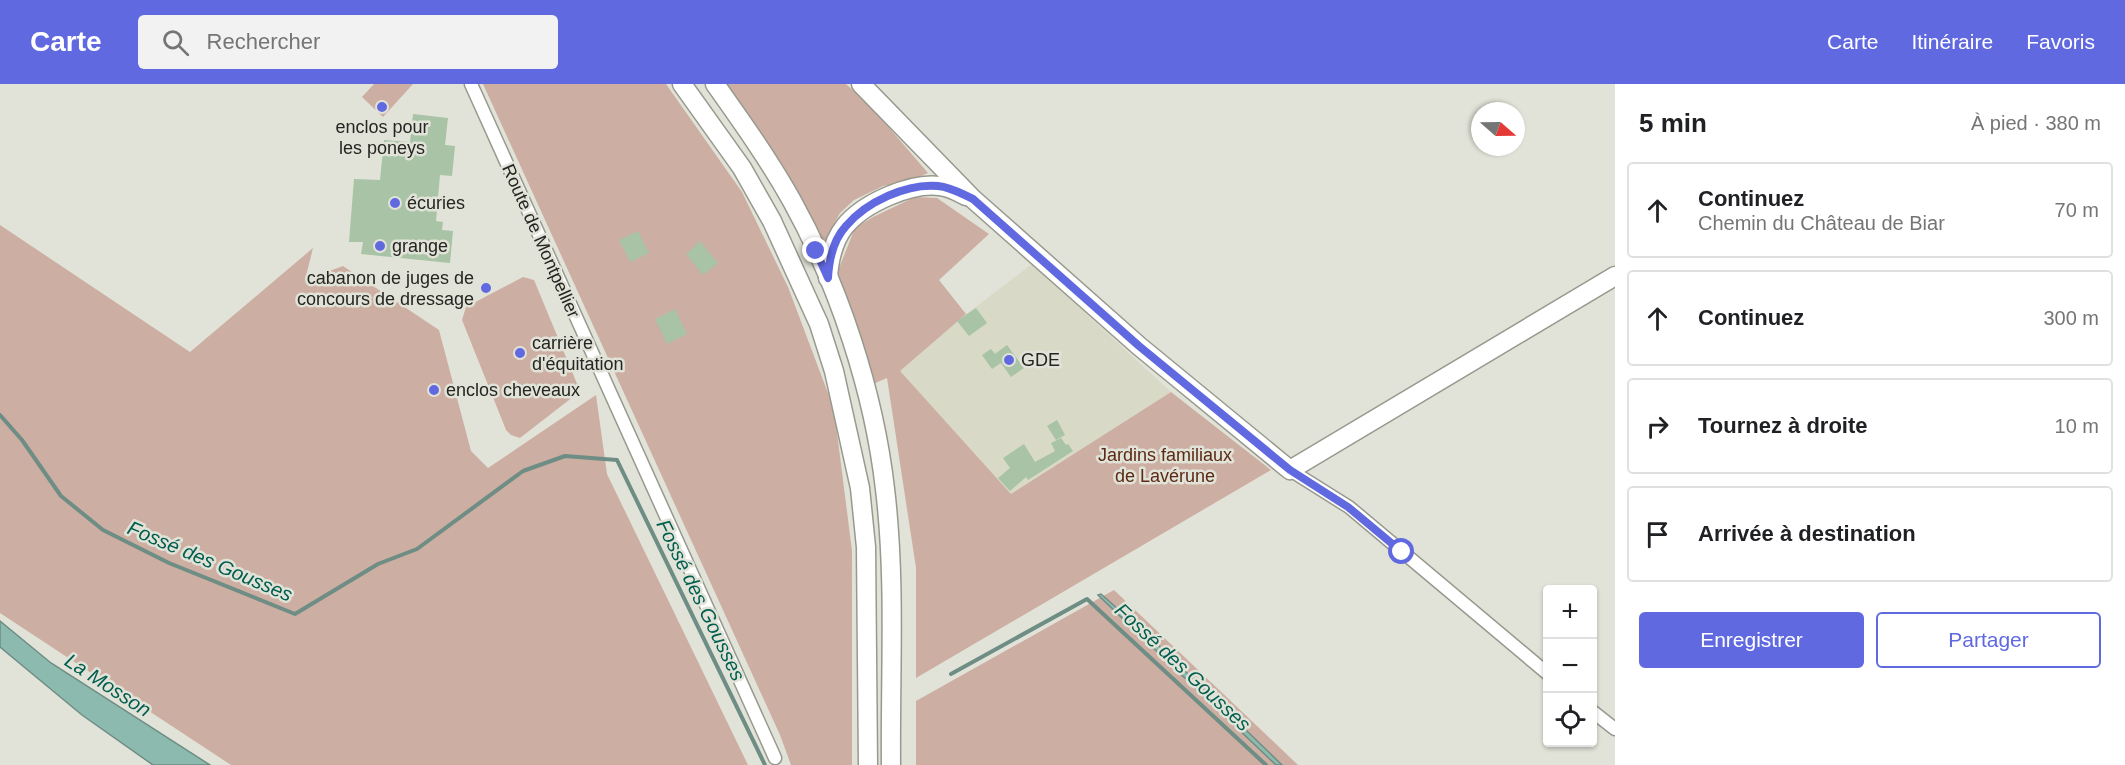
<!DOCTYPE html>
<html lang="fr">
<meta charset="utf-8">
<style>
:root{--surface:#fff;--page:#f2f2f2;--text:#202124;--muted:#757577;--line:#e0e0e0;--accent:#6169e1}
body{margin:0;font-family:Arial,sans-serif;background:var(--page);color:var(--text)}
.controls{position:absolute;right:18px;bottom:18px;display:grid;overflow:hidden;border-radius:6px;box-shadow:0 2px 4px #0004}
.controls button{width:54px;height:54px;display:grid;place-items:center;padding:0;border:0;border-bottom:2px solid var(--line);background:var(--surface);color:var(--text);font:30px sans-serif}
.compass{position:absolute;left:1471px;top:18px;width:54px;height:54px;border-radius:50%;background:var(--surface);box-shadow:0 2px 4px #0004;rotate:110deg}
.stop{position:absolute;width:18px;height:18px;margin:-14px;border:4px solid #6169e1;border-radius:50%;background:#fff}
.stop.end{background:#6169e1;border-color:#fff;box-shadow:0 2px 6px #0008}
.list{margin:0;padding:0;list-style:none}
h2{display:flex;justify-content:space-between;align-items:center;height:78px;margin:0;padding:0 24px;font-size:26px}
h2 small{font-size:20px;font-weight:400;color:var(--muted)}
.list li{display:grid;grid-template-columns:39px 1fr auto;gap:18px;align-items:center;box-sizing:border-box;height:96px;margin:0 12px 12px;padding:0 12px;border:2px solid var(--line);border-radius:6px}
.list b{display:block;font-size:22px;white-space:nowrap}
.list p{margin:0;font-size:20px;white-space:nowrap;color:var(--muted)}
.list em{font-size:20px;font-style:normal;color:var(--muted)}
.actions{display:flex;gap:12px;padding:18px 24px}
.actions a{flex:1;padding:14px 0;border:2px solid var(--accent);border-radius:6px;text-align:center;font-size:21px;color:var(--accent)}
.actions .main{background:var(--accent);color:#fff}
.icon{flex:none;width:33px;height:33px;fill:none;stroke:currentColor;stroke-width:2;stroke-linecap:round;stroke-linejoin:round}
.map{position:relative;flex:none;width:1615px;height:681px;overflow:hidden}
header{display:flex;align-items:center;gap:36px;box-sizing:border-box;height:84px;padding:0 30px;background:var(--accent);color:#fff}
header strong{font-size:28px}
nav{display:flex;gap:33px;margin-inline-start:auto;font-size:21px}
.search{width:420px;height:54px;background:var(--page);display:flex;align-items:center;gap:15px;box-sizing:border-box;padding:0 21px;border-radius:6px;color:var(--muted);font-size:22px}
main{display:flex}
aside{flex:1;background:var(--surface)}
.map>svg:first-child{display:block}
</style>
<header>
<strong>Carte</strong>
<div class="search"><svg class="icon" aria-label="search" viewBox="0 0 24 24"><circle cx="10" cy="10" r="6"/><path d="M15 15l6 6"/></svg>Rechercher</div>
<nav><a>Carte</a><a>Itinéraire</a><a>Favoris</a></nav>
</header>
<main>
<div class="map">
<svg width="1615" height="681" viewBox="0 0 1615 681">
<rect width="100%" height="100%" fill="#e2e3d8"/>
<path fill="#d8d9c6" d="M 1032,180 L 1171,308 L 1011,410 L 899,287 L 957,237 Z"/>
<g fill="#cdaea2">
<path d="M 374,0 L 413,0 L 383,33 L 362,13 Z"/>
<path d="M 483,0 L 666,0 L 742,108 L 788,203 L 834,325 L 852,467 L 852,681 L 791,681 L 780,651 Z"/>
<path d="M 725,0 L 846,0 L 873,25 L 928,89 L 907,98 L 883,102 L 854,116 L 840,129 L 824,158 L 785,87 Z"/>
<path d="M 915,113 L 937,114 L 989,150 L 939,196 L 966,230 L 900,287 L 1011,410 L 1171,308 L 1271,386 L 916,594 L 916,484 L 887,294 L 871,301 L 837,189 L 855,144 L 873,133 Z"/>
<path d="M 0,141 L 190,268 L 313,164 L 305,196 L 343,182 L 439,246 L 471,367 L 488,384 L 596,311 L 607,390 L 748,681 L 231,681 L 0,529 Z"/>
<path d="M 523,193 L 534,196 L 578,302 L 578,309 L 520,354 L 511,351 L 506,346 L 462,236 L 466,223 Z"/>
<path d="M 1114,506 L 1298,681 L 916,681 L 916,617 Z"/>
</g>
<g fill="#8dbaae" stroke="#6e8d84" stroke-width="1.5">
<path d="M 1101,510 L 1155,558 L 1282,681 L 1276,681 L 1098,511 Z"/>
<path d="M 0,537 L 51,579 L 210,681 L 153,681 L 82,631 L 0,563 Z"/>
</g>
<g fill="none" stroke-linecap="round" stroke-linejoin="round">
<g stroke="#6e8d84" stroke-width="4">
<path d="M 0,331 L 22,356 L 61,412 L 103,446 L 169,479 L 295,530 L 378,480 L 417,465 L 523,387 L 565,372 L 617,376 L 765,681"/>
<path d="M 951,590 L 1087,515 L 1266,681"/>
</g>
</g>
<g fill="#a8c3a5">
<path d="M 413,30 L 448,34 L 445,61 L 455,62 L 452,92 L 440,91 L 436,137 L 443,138 L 442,146 L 453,147 L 450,179 L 361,170 L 363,158 L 349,158 L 354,95 L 380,96 L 384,56 L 410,58 Z"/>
<path d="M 638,147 L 649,169 L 630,178 L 619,156 Z"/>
<path d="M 700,157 L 718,179 L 703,191 L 686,170 Z"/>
<path d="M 976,224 L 987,239 L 969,252 L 957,237 Z"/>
<path d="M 675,225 L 687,250 L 667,260 L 655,235 Z"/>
<path d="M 1007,261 L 1024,284 L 1011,293 L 1001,279 L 992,285 L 982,271 L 991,265 L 995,270 Z"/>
<path d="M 1057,336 L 1065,351 L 1056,356 L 1047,342 Z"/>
<path d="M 1061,354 L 1066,361 L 1068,360 L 1073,367 L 1028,396 L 1026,393 L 1010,407 L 998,394 L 1010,384 L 1003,374 L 1024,360 L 1035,378 L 1055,367 L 1051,359 Z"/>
</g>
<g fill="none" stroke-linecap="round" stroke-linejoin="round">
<g stroke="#98998e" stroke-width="15">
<g id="street">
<path d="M 471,0 L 775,674"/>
<path d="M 1290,386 L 1349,423 L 1548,590"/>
<path d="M 1592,627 L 1615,645"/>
</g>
</g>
<g stroke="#98998e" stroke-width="21">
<g id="secondary">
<path d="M 682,0 L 742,84 L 772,137 L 819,240 L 834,287 L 860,404 L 866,463 L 868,681"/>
<path d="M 715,0 C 742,38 769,76 792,117 C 839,202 874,308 885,405 C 896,496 890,589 891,681"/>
<path d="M 861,0 L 973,115 L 1139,262 L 1290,386 L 1615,192"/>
<path d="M 828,194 C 829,176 833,157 845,142 C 864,119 911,98 940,102 C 950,103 958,108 966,112"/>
</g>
</g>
<use href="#street" stroke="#fff" stroke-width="12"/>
<use href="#secondary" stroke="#fff" stroke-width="18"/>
</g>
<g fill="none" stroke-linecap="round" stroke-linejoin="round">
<path stroke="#6169e1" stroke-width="8" d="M 816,167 L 828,194 C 829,176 833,156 846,142 C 866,118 907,99 938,102 C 951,103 962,110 973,115 L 1139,262 L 1290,386 L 1348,423 L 1402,468"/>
</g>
<g fill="#6169e1" stroke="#e2e3d8" stroke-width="2">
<circle cx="382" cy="23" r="6"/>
<circle cx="395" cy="119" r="6"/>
<circle cx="380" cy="162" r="6"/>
<circle cx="486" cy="204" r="6"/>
<circle cx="520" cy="269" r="6"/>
<circle cx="1009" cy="276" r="6"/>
<circle cx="434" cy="306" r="6"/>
</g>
<g text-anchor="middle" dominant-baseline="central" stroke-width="5" stroke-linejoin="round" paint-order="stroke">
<g font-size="18" fill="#252521" stroke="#e2e3d8" text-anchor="start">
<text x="382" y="43" text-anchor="middle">enclos pour<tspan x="382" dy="21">les poneys</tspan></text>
<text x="407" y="119">écuries</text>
<text x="392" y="162">grange</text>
<text x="474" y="194" text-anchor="end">cabanon de juges de<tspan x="474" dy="21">concours de dressage</tspan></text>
<text x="532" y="259">carrière<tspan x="532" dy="21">d'équitation</tspan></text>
<text x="1021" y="276">GDE</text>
<text x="446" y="306">enclos cheveaux</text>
</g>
<g font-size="18" fill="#252521" stroke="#e2e3d8">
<text transform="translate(541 157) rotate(66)">Route de Montpellier</text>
</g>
<g font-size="18" fill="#5c2a14" stroke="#e2e3d8">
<text x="1165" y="371">Jardins familiaux<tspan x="1165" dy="21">de Lavérune</tspan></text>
</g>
<g font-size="20" font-style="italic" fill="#005e4e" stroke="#e2e3d8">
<text transform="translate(210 477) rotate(23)">Fossé des Gousses</text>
<text transform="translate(701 516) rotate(64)">Fossé des Gousses</text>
<text transform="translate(1183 583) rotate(43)">Fossé des Gousses</text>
<text transform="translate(108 601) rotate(33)">La Mosson</text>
</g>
</g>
</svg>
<div class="controls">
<button>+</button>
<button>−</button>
<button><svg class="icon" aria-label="locate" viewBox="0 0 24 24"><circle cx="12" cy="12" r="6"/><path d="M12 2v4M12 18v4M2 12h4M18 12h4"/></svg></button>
</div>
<svg class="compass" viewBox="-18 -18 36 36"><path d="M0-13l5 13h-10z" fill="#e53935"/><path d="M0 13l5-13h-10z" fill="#757577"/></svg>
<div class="stop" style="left:1402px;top:468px"></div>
<div class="stop end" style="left:816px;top:167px"></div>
</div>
<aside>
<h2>5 min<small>À pied · 380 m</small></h2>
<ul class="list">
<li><svg class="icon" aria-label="ahead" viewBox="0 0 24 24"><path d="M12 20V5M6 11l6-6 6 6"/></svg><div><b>Continuez</b><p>Chemin du Château de Biar</p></div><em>70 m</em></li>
<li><svg class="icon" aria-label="ahead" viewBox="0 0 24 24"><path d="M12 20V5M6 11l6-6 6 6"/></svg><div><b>Continuez</b></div><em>300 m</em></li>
<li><svg class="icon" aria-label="right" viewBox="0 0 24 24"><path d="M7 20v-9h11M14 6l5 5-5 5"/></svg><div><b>Tournez à droite</b></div><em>10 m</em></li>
<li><svg class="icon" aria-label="arrive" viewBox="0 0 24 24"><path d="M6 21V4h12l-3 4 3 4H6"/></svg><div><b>Arrivée à destination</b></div></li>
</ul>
<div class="actions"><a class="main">Enregistrer</a><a>Partager</a></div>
</aside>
</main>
